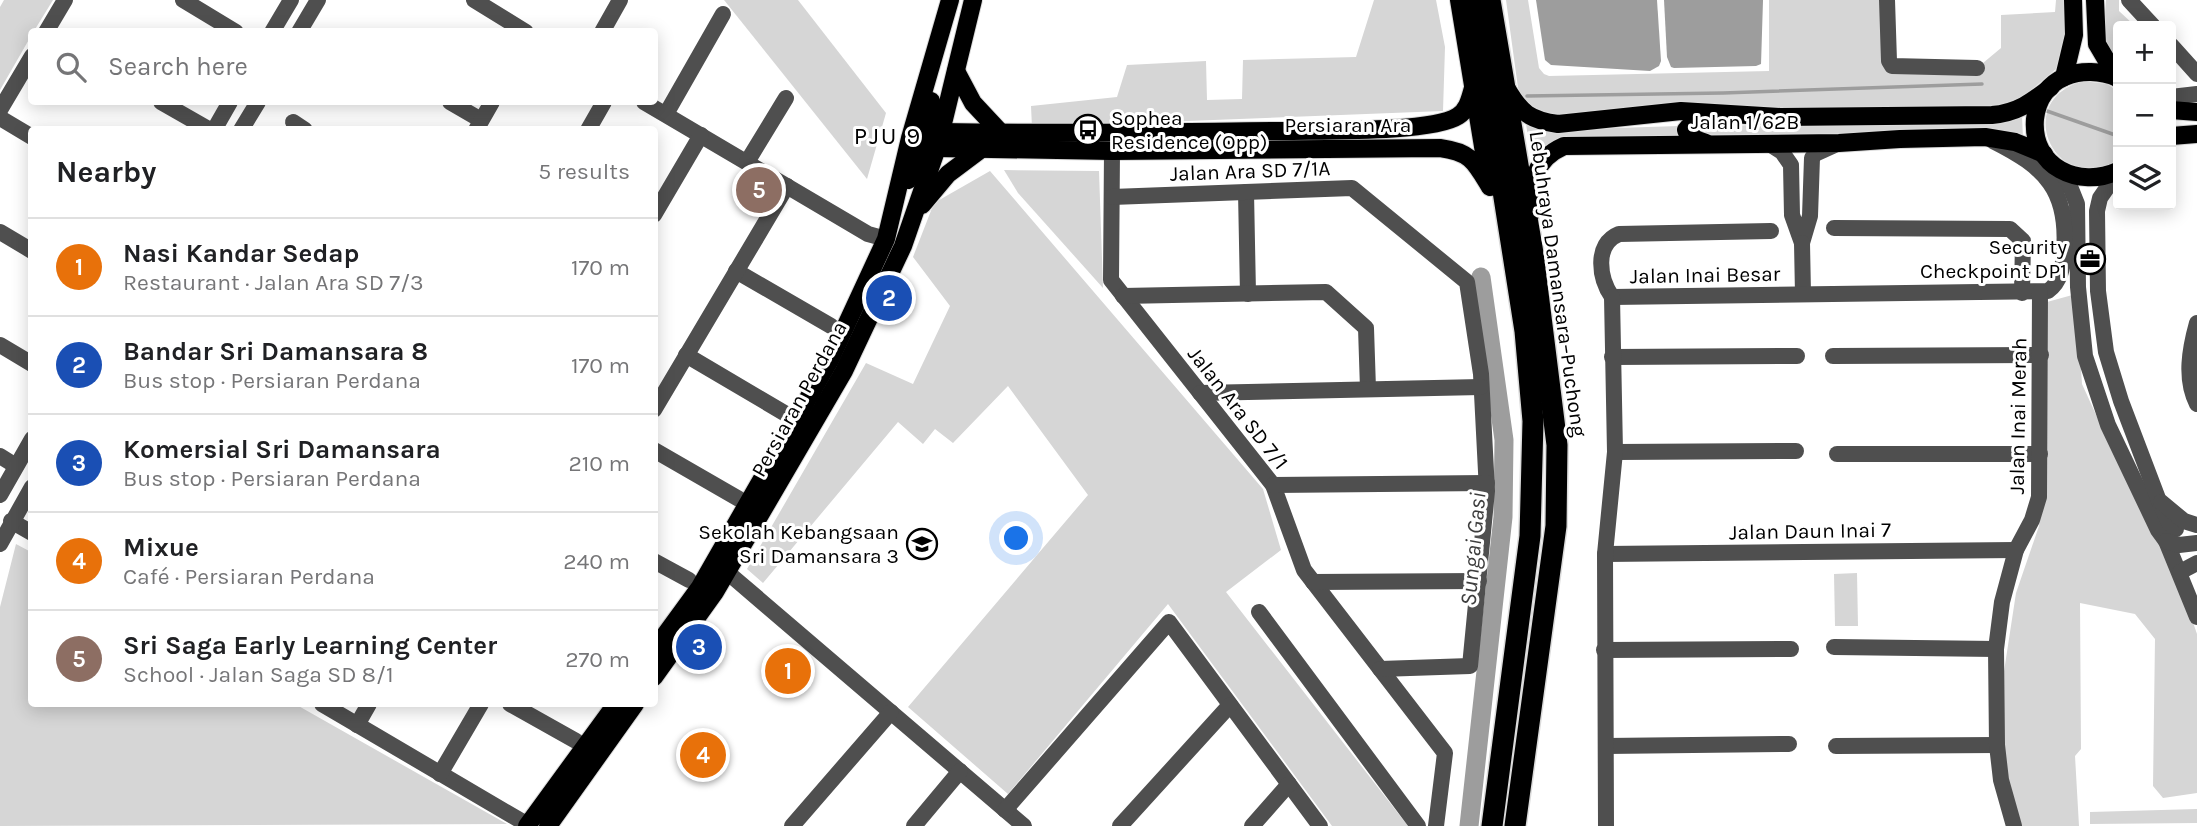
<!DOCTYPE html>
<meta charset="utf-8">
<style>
:root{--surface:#fff;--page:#f6f6f6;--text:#202124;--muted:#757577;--line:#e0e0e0;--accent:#000}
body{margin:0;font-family:Karla,sans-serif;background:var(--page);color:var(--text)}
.controls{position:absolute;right:21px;top:21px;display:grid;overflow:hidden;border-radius:7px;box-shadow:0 4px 18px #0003}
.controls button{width:63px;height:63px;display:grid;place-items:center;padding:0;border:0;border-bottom:2px solid var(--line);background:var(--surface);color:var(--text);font:35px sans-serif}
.you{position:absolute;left:1017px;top:539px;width:24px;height:24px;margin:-18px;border:5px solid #fff;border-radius:50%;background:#1a73e8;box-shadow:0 0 0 10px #1a73e833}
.badge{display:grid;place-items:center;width:46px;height:46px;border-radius:50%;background:var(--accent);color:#fff;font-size:23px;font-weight:700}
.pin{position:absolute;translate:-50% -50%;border:4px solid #fff;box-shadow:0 2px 7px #0006}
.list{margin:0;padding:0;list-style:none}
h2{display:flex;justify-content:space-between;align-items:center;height:91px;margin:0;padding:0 28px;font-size:30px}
h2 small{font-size:23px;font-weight:400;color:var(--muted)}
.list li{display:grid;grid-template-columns:46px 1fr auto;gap:21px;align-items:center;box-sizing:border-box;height:98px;padding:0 28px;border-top:2px solid var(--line)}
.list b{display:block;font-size:26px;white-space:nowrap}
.list p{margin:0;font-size:23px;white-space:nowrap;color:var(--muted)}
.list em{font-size:23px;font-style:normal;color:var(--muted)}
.icon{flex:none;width:38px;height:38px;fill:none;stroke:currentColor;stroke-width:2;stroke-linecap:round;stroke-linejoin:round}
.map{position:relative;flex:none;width:2197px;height:826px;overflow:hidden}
.search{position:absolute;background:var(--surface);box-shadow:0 4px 18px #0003;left:28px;top:28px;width:630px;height:77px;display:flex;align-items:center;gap:18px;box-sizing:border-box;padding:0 24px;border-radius:7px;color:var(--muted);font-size:26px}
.panel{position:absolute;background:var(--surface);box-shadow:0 4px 18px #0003;left:28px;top:126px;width:630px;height:581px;border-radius:7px}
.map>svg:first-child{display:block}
</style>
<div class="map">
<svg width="2197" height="826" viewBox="0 0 2197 826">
<rect width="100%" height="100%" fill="#fff"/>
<g fill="#d6d6d6">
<path d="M 4,0 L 53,0 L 34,31 L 32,32 L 31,36 L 0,90 L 0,7 Z"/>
<path d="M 724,0 L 798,0 L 886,113 L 867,179 Z"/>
<path d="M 1374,0 L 1436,0 L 1445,47 L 1443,111 L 1032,127 L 1031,106 L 1117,97 L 1127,65 L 1206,61 L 1207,100 L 1242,99 L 1243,60 L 1356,57 Z"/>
<path d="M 1506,0 L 1528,0 L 1539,68 L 1544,74 L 1549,76 L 1769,71 L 1769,0 L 1886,0 L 1887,68 L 1977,68 L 2001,48 L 2001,15 L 2055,12 L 2056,0 L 2070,0 L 2062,64 L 2012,106 L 1850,108 L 1684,106 L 1543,117 L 1524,102 L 1518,88 Z"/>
<path d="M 2106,0 L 2119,0 L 2119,11 L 2135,26 L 2118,26 L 2118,60 C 2100,43 2105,23 2106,0 Z"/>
<path d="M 2083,81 L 2107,84 L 2118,91 L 2118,159 C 2059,201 2008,102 2083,81 Z"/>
<path d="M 2022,116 L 2023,139 L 2005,132 L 1695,135 L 1700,126 L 2007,121 Z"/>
<path d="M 1526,124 L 1552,130 L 1679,126 L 1677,132 L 1679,137 L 1542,151 L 1532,161 Z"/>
<path d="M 1004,170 L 1099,171 L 1103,288 L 1018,193 Z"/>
<path d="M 990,171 L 1263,489 L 1281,550 L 1226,592 L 1408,826 L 1332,826 L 1168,604 L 1008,794 L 908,707 L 1088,495 L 1008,386 L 953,443 L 935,429 L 923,444 L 898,422 L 763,583 L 747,569 L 866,363 L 913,384 L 950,306 L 913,257 L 934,203 Z"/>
<path d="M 2076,294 L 2082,384 L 2103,430 L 2176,573 L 2197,634 L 2197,793 L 2163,798 L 2153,786 L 2155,639 L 2135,614 L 2080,603 L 2081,749 L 2075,756 L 2079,826 L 2022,826 L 2004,769 L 2003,678 L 2016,593 L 2039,526 L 2046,474 L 2047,302 Z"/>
<path d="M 16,544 L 31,552 L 32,704 L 295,704 L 507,824 L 0,826 L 0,607 Z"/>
<path d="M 1857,573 L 1858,626 L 1835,626 L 1834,574 Z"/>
<path d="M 2197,809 L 2197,823 L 2090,824 L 2090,812 Z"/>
</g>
<g fill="#9d9d9d">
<path d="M 1536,0 L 1657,0 L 1661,61 L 1659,66 L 1650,71 L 1551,65 L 1545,60 Z"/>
<path d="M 1664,0 L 1763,0 L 1761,64 L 1756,66 L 1674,68 L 1671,67 L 1667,57 Z"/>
</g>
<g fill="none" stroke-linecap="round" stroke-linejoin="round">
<g stroke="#9d9d9d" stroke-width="3.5">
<path d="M 1527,96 L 1723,93 L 1982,84"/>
<path d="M 2047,111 L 2118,136"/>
</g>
<path stroke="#9d9d9d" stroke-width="19" d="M 1469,826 L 1503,517 L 1504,440 L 1481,277"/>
<g stroke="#dbdbdb" stroke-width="20">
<g id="major">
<path d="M 1459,0 L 1488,177"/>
<path d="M 2095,0 L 2097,44 L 2117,78"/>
<path d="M 956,71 L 973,103 L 1001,133"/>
<path d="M 2064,77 L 2074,35 L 2073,0"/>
<path d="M 2118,78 C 2083,63 2040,76 2035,119 C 2031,167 2079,189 2118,171"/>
<path d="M 1507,89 C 1521,113 1530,120 1558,124 L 1681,111 L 1780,117 L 1992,115 C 2017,113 2032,102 2051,87"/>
<path d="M 2171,110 L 2197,112"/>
<path d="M 933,136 L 941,132 C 1055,134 1169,132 1283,131 C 1319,130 1432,133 1458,116 C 1468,110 1470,98 1473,88"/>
<path d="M 2171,136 L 2197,134"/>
<path d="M 1706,143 L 1689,137 L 1686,130 C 1692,121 1706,122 1716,122"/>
<path d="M 937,148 L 1112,151 L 1440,148 C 1471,152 1475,162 1490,187"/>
<path d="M 908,180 L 927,138 L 926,121 L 931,101"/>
<path d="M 922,205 L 948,174 L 980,150"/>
<path d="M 1532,212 C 1532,181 1533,160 1564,146 L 1839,143 L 1900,139 L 1985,137 L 2015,142 L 2044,154"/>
<path d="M 654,650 L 700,587 L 830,360 L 886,239 L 910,138 L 950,0"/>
<path d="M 654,677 L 715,592 L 844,371 L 903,246 L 937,148 L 973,0"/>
<path d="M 527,826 L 616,704"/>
<path d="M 548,826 L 635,704"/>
</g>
</g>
<g stroke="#dbdbdb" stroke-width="24">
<g id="highway">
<path d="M 1473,0 L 1525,331 L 1533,421 L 1530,536 L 1492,826"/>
<path d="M 1490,0 L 1533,253 L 1557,445 L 1556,526 L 1515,826"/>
</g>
</g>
<g stroke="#4f4f4f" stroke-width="16">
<path d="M 183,0 L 236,32"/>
<path d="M 474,0 L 526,32"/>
<path d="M 1887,0 L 1889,61 L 1892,66 L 1977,68"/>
<path d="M 2129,0 L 2153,26"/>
<path d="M 46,32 L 65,0"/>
<path d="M 272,32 L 291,0"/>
<path d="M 299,32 L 318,0"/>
<path d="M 602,32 L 620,0"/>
<path d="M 2171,45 L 2197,74"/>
<path d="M 2171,97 L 2197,94"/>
<path d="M 161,102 L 210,130"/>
<path d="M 450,102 L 481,120"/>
<path d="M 644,102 L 868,234 L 886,239"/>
<path d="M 0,110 L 32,56"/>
<path d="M 666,114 L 723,14"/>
<path d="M 0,118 L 32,137"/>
<path d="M 293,122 L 305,130"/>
<path d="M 214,130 L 230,102"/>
<path d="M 241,130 L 258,102"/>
<path d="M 476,130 L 492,102"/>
<path d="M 588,130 L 604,102"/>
<path d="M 1771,145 L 1782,152 L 1791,165 L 1792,215 L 1802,243 L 1810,216 L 1812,158 L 1815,154 L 1837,144"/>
<path d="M 1112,151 L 1111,280 L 1273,485 L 1304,570 L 1445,753 L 1436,826"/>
<path d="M 747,162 L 786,98"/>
<path d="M 2054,166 L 2071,189 L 2077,204 L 2078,287 L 2085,356 L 2108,425 L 2158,530 L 2166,541 L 2197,617"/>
<path d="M 2118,172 L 2100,198 L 2097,211 L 2098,291 L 2106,352 L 2121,401 L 2159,501 L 2169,523 L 2176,529"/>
<path d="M 1246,192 L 1248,294"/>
<path d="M 1112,197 L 1352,188 L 1467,282 L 1481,374 L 1487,491 L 1470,666 L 1380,669"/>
<path d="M 654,215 L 701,135"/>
<path d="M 1834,228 L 2010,229 L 2023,241 L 2022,293"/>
<path d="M 0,232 L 32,251"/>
<path d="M 1802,243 L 1803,294"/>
<path d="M 736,271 L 831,326"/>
<path d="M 1123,296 L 1326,292 L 1366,328 L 1368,389"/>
<path d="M 1612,297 L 2048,291 C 2061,282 2063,266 2064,252 C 2069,190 2045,167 1993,141"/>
<path d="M 1612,297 C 1599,278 1594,244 1619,234 L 1771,231"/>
<path d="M 2197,323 C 2190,348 2184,379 2197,404"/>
<path d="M 0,345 L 32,364"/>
<path d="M 686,355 L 786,414"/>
<path d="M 1833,356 L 2041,355"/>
<path d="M 1612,357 L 1797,356"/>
<path d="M 1200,393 L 1481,387"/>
<path d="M 654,410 L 787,186"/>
<path d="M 654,450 L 739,499"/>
<path d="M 1615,452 L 1796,451"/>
<path d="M 1837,454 L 2040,454"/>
<path d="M 0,456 L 16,466"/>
<path d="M 1273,485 L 1487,483"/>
<path d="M 0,495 L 32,439"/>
<path d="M 2161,502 L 2184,521 L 2197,525"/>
<path d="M 11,521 L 32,533"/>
<path d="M 2166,541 L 2179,545 L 2197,543"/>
<path d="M 0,544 L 32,487"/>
<path d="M 1605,554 L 2016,550"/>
<path d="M 654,561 L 689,580"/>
<path d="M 727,572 L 1024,826"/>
<path d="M 2180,572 L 2197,563"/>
<path d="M 1313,582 L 1479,581"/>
<path d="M 1259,612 L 1418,826"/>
<path d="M 1834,647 L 1996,649"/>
<path d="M 1604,650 L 1791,649"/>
<path d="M 322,704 L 528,825"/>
<path d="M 510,704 L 576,741"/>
<path d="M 357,725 L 369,704"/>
<path d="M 1606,746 L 1789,744"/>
<path d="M 1836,746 L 1997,745"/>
<path d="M 440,774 L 481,704"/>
<path d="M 1005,810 L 1169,622 L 1320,826"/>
<path d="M 792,826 L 891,712"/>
<path d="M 914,826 L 960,771"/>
<path d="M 1120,826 L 1230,705"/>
<path d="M 1252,826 L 1289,784"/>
<path d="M 1606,826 L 1605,554 L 1615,452 L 1612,297"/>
<path d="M 2014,826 L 2001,780 L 1997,745 L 1996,649 L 2002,602 L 2016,550 L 2032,520 L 2039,497 L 2040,292"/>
</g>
<use href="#major" stroke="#000" stroke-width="18"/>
<use href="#highway" stroke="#000" stroke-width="21"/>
</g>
<defs>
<g id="bus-ring" transform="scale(1.575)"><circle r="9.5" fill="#fff" stroke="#000" stroke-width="1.5"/><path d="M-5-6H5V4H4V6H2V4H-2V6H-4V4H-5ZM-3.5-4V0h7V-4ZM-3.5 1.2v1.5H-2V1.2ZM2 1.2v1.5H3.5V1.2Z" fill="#000"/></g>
<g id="office-ring" transform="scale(1.575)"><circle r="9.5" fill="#fff" stroke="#000" stroke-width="1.5"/><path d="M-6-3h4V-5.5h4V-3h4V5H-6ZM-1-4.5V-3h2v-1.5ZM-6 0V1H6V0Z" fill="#000"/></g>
<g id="school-ring" transform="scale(1.575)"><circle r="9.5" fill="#fff" stroke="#000" stroke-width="1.5"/><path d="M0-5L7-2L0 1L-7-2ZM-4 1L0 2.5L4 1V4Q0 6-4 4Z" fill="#000"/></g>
</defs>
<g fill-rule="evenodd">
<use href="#bus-ring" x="1088" y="130"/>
<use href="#office-ring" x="2090" y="259"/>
<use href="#school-ring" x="922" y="544"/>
</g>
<g text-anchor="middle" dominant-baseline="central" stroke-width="6" stroke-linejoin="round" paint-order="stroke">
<g font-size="21" fill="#000" stroke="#fff" text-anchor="end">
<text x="1111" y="118" text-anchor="start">Sophea<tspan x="1111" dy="24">Residence (Opp)</tspan></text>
<text x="2067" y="247">Security<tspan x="2067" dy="24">Checkpoint DP1</tspan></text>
<text x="899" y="532">Sekolah Kebangsaan<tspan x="899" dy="24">Sri Damansara 3</tspan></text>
</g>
<g font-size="21" fill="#000" stroke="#fff">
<text x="1745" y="122">Jalan 1/62B</text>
<text x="1348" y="125">Persiaran Ara</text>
<text transform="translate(1250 171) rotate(-2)">Jalan Ara SD 7/1A</text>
<text transform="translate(1705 275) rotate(-1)">Jalan Inai Besar</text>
<text transform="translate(1558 284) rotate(82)">Lebuhraya Damansara–Puchong</text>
<text transform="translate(799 399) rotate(-61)">Persiaran Perdana</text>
<text transform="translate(1238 408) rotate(52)">Jalan Ara SD 7/1</text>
<text transform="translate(2018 416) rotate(-89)">Jalan Inai Merah</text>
<text transform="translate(1810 531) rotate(-1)">Jalan Daun Inai 7</text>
</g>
<g font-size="23" font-style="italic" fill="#3e3e3e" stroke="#fff">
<text transform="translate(1473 549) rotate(-85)">Sungai Gasi</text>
</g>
<g font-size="24" letter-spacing="2" fill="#000" stroke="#fff">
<text x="888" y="136">PJU 9</text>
</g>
</g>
</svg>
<div class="controls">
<button>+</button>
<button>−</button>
<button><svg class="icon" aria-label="layers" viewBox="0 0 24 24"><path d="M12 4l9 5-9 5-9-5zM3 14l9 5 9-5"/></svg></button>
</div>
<div class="you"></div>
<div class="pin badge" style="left:788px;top:671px;background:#e8710a">1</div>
<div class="pin badge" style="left:889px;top:298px;background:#1a4fb4">2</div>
<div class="pin badge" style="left:699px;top:647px;background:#1a4fb4">3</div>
<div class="pin badge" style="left:703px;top:755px;background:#e8710a">4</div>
<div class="pin badge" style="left:759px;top:190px;background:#8d6e63">5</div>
<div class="search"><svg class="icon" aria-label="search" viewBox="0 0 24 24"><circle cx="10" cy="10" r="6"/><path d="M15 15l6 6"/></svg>Search here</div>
<section class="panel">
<h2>Nearby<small>5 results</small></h2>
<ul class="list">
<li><span class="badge" style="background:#e8710a">1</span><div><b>Nasi Kandar Sedap</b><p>Restaurant · Jalan Ara SD 7/3</p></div><em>170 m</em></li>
<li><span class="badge" style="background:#1a4fb4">2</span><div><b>Bandar Sri Damansara 8</b><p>Bus stop · Persiaran Perdana</p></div><em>170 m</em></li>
<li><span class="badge" style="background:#1a4fb4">3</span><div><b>Komersial Sri Damansara</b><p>Bus stop · Persiaran Perdana</p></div><em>210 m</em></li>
<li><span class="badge" style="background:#e8710a">4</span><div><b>Mixue</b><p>Café · Persiaran Perdana</p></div><em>240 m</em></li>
<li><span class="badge" style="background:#8d6e63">5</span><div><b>Sri Saga Early Learning Center</b><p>School · Jalan Saga SD 8/1</p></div><em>270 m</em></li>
</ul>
</section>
</div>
